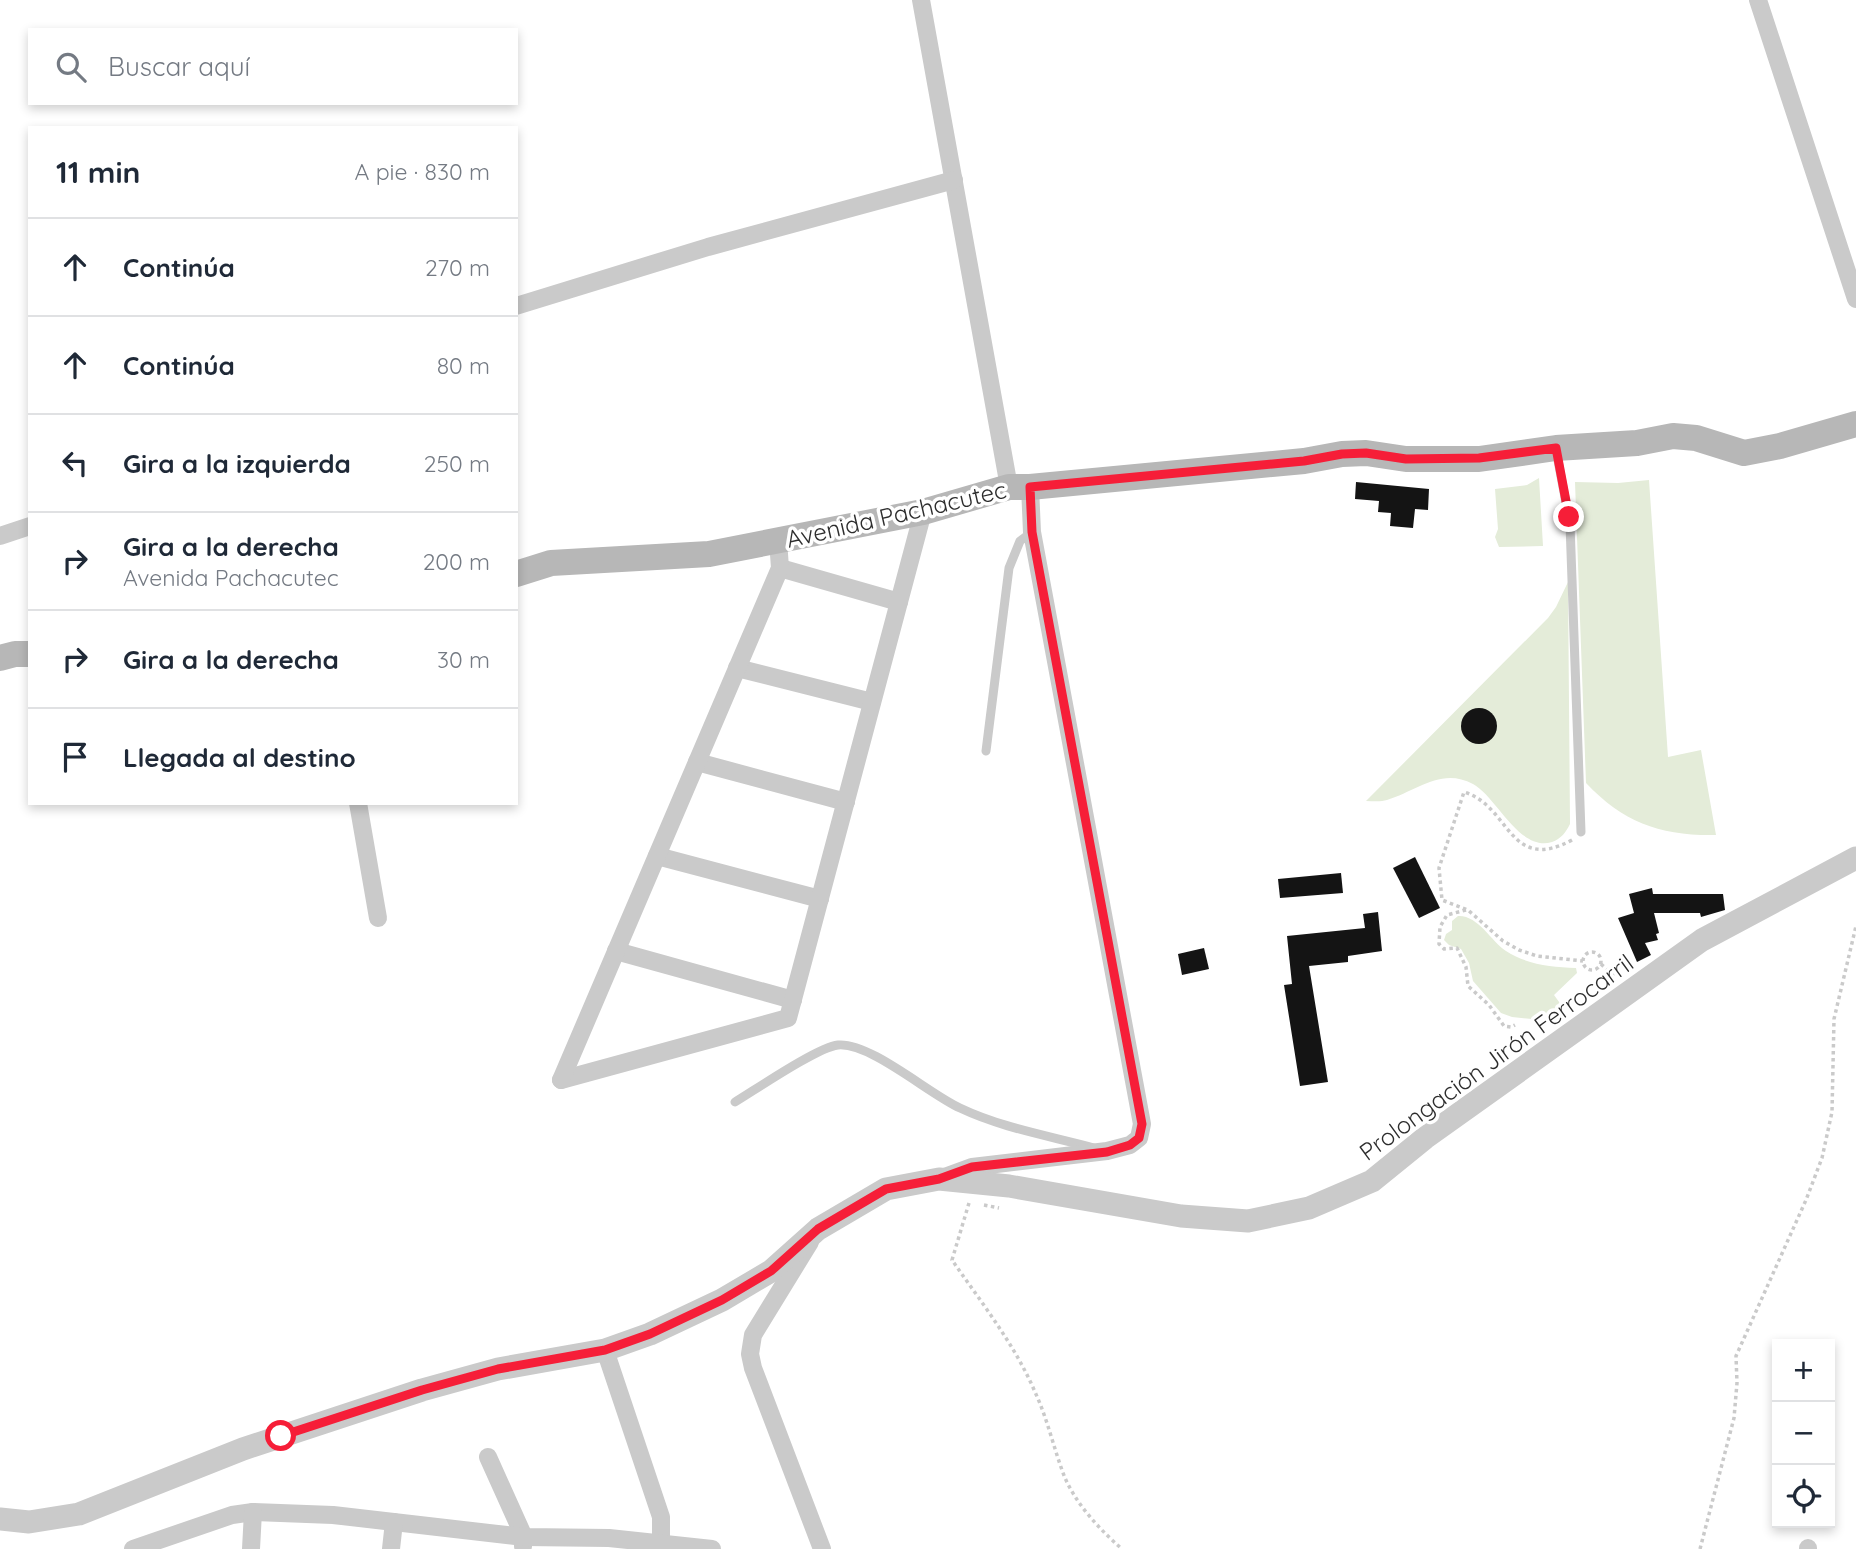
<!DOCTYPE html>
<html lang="es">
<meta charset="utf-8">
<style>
:root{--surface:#fff;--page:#f6f6f7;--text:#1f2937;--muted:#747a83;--line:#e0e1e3}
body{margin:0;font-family:Quicksand,sans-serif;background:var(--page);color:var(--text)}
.controls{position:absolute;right:21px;bottom:21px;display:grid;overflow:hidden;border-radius:0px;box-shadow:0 4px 10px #0003}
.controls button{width:63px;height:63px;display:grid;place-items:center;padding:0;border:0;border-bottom:2px solid var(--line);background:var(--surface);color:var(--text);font:35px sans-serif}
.stop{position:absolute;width:21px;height:21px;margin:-16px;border:5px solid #f61e38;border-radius:50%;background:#fff}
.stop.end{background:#f61e38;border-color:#fff;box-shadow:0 2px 7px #0008}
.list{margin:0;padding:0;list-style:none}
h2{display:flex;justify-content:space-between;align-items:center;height:91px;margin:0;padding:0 28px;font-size:30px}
h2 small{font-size:23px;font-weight:400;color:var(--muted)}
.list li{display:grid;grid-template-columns:46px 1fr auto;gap:21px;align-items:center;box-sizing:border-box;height:98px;padding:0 28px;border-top:2px solid var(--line)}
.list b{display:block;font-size:26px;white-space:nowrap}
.list p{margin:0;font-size:23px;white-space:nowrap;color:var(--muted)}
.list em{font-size:23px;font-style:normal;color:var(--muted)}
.icon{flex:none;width:38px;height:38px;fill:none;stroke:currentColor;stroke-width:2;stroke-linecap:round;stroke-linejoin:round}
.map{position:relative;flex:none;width:1856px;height:1549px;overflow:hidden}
.search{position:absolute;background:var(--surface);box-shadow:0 4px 10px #0003;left:28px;top:28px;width:490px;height:77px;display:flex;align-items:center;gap:18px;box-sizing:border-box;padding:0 24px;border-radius:0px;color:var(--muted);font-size:26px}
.panel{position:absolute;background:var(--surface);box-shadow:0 4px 10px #0003;left:28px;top:126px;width:490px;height:679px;border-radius:0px}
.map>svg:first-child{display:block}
</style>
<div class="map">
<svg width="1856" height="1549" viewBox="0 0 1856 1549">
<rect width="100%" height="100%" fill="#fff"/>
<g fill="#e4ecd9">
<path d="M 1539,478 L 1543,546 L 1499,547 L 1495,537 L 1498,529 L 1495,489 L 1527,485 Z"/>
<path d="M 1649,480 L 1668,757 L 1701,750 L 1716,835 C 1661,836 1624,823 1586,783 L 1575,482 L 1618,483 Z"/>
<path d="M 1568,582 L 1570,824 C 1566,832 1561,839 1552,842 C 1519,852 1497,797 1473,784 C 1441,767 1417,791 1387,800 C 1381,802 1373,801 1366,801 L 1548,618 L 1556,607 Z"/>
<path d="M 1458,916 C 1478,915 1491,941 1506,951 C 1528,965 1551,967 1576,968 L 1577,973 L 1554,995 L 1562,1006 L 1554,1012 L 1532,1019 L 1512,1017 L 1501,1013 L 1473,981 L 1469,963 L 1461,949 L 1449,945 L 1444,940 L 1446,934 L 1452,930 L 1452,921 Z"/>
</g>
<g fill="#141414">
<path d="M 1356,482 L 1429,489 L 1428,510 L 1415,509 L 1413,528 L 1390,526 L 1391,513 L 1378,512 L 1379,501 L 1355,499 Z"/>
<circle cx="1479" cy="726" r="18"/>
<path d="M 1415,857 L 1440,908 L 1419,918 L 1393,868 Z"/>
<path d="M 1341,873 L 1343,893 L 1280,898 L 1278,879 Z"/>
<path d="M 1652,888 L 1653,894 L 1723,894 L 1725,910 L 1701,917 L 1700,913 L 1654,913 L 1659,933 L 1656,934 L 1658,940 L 1645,943 L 1651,955 L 1637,962 L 1618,918 L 1634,913 L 1629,894 Z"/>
<path d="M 1378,912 L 1382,951 L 1348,956 L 1348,962 L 1309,966 L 1328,1082 L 1300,1086 L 1284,985 L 1292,984 L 1287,936 L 1365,928 L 1363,914 Z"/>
<path d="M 1204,948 L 1209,969 L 1182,975 L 1178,954 Z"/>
</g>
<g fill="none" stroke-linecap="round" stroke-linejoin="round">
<g stroke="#cacaca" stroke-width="3.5" stroke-dasharray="3.5 3.5" stroke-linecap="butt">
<path d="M 1572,840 C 1508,874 1511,806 1464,792 L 1439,868 L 1442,900 L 1468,910 L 1503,941 L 1519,950 L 1537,956 L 1583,961"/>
<path d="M 1466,910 L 1447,915 L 1440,927 L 1439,944 L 1444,949 L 1457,948 L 1466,967 L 1468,986 L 1489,1005 L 1504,1026 L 1511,1027 L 1515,1025"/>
<circle cx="1592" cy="961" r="9"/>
<path d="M 1601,964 L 1616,978"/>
<path d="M 969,1203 L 952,1260 C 981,1302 1015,1345 1035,1392 C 1048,1420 1054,1450 1065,1478 C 1077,1505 1100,1530 1122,1549"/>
<path d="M 984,1205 L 999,1208"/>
<path d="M 1700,1549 L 1734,1418 L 1737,1383 L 1736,1356 L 1806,1200 L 1822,1158 L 1832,1112 L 1834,1019 L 1856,926"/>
</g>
<g stroke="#cacaca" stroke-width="9">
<path d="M 1556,450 L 1570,524 L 1581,832"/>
<path d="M 986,751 L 1009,568 L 1020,541 L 1032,532"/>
<path d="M 735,1102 C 755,1090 818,1047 838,1045 C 870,1042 929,1094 960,1108 C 1002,1128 1050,1136 1094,1148"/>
</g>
<g stroke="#cacaca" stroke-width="18">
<path d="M 921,0 L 1009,487"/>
<path d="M 1758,0 L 1856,299"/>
<path d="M 516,306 L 708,247 L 954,180"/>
<path d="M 0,536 L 30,526"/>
<path d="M 780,568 L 899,602"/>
<path d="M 737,668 L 872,702"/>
<path d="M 697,762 L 846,802"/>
<path d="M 358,803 L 378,918"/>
<path d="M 657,856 L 820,899"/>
<path d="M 616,951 L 793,1000"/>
<path d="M 561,1080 L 788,1018 L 923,512"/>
<path d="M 561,1080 L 780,568 L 778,540"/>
<path d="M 942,1178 L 972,1167 L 1107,1151 L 1130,1145 L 1139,1138 L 1142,1124 L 1032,532 L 1030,487"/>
<path d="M 810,1242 L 753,1335 L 750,1354 L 753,1368 L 822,1549"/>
<path d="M 605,1350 L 661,1517 L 661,1549"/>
<path d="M 488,1457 L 524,1537 L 523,1546"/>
<path d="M 1808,1548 L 1808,1549"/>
<path d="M 133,1549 L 232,1515 L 253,1512 L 333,1515 L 524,1537 L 609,1538 L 712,1549"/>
<path d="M 251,1549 L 253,1512"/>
<path d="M 391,1549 L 394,1522"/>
</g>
<path stroke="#cacaca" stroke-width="23" d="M 0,1519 L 29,1522 L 79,1514 L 243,1449 L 422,1390 L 498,1369 L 605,1350 L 650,1334 L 722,1300 L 771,1271 L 818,1229 L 886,1189 L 939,1179 L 1009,1186 L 1181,1216 L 1248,1221 L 1309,1208 L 1372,1181 L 1425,1138 L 1702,940 L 1856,858"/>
<g stroke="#b7b7b7" stroke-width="26">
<path d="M 516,574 L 551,563 L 709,554 L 923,512 L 1009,487 L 1030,487 L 1304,461 L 1342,454 L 1366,453 L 1406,459 L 1479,459 L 1556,448 L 1637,443 L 1673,436 L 1696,438 L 1744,453 L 1780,446 L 1856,424"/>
<path d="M 0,658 L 15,654 L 30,654"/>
</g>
</g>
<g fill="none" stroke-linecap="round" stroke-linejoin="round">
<path stroke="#f61e38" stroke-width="9" d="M 281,1436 L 422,1390 L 498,1369 L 605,1350 L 650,1334 L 722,1300 L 771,1271 L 818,1229 L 886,1189 L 939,1179 L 972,1167 L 1107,1152 L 1130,1145 L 1139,1138 L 1142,1124 L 1032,532 L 1030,487 L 1304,461 L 1342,454 L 1366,453 L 1406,459 L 1479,458 L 1556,448 L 1569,517"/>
</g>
<g text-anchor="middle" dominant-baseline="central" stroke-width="7" stroke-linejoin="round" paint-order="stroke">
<g font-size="24" fill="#2d2d2d" stroke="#fff">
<text transform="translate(896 514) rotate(-13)">Avenida Pachacutec</text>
<text transform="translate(1496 1057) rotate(-36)">Prolongación Jirón Ferrocarril</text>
</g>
</g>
</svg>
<div class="controls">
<button>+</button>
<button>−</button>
<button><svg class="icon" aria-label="locate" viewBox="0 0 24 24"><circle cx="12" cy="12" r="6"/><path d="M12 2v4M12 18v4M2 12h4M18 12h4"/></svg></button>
</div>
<div class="stop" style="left:281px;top:1436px"></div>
<div class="stop end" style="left:1569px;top:517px"></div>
<div class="search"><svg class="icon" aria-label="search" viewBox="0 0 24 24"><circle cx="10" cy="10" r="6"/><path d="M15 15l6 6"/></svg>Buscar aquí</div>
<section class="panel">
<h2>11 min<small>A pie · 830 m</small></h2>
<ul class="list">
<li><svg class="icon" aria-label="ahead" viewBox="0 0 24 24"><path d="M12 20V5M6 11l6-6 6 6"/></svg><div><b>Continúa</b></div><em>270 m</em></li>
<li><svg class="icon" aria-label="ahead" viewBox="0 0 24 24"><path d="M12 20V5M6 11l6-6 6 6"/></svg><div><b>Continúa</b></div><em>80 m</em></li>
<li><svg class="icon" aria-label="left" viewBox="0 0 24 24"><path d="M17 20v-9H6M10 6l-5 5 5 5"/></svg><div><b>Gira a la izquierda</b></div><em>250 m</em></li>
<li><svg class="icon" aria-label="right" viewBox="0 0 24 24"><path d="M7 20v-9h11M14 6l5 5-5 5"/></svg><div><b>Gira a la derecha</b><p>Avenida Pachacutec</p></div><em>200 m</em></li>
<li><svg class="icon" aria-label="right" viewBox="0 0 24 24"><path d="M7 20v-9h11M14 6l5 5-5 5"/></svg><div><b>Gira a la derecha</b></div><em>30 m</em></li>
<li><svg class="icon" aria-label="arrive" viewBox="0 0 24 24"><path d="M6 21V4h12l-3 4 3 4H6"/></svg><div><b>Llegada al destino</b></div></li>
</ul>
</section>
</div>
